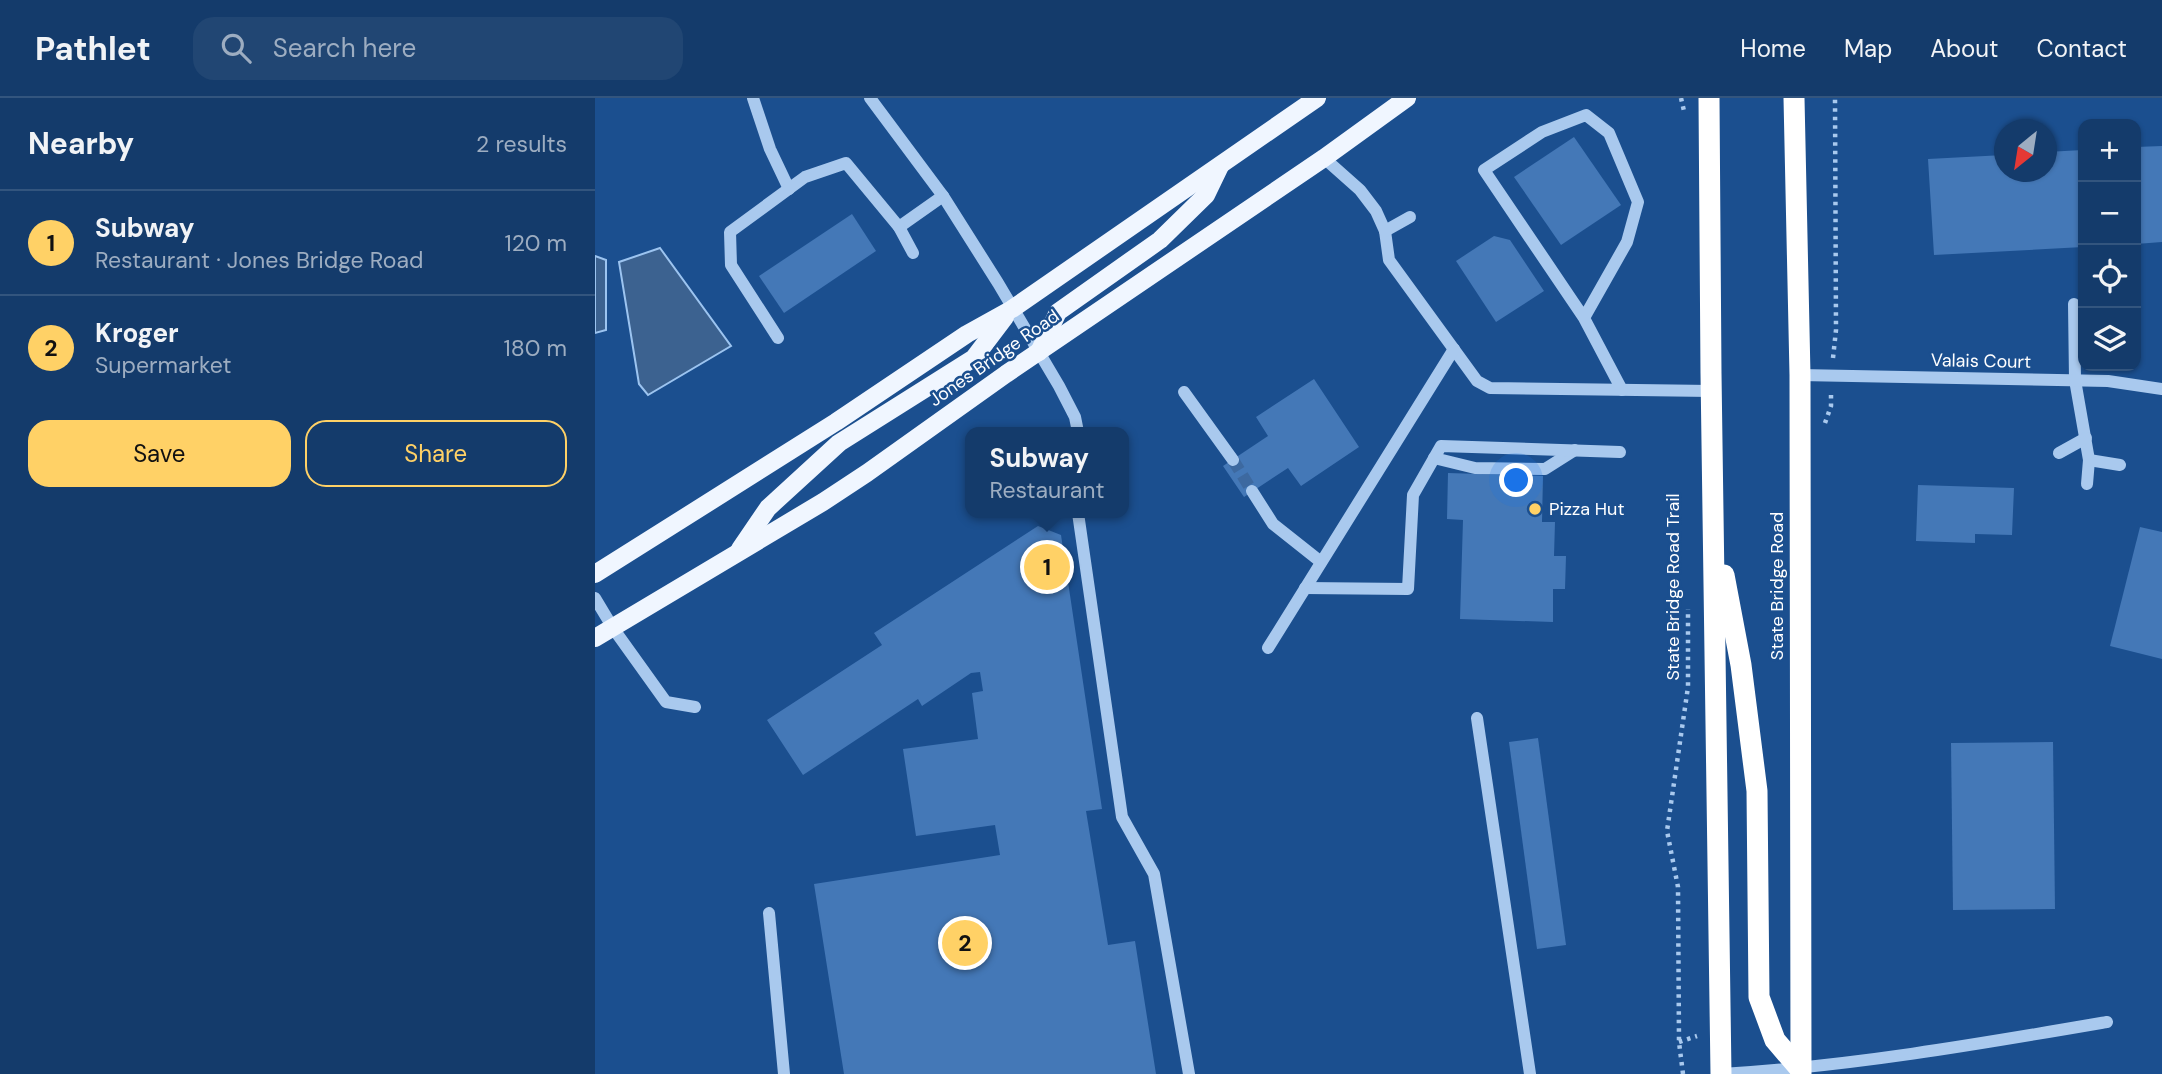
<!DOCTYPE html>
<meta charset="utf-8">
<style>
:root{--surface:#143b6b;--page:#214673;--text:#f1f3f6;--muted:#9dadc1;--line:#33557e;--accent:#ffd166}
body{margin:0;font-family:"DM Sans",sans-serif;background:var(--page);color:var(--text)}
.controls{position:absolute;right:21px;top:21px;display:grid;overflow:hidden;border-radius:14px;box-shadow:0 2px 5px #0004}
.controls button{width:63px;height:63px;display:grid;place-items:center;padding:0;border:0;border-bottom:2px solid var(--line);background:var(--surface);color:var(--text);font:35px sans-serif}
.compass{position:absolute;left:1399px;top:21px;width:63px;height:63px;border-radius:50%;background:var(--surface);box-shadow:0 2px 5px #0004;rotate:210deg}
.you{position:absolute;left:922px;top:383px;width:24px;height:24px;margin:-18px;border:5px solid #fff;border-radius:50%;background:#1a73e8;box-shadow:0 0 0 10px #1a73e833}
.badge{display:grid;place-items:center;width:46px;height:46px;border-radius:50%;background:var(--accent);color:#111;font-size:23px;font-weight:700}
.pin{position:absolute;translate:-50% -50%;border:4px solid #fff;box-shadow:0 2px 7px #0006}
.popup{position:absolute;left:370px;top:329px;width:164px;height:91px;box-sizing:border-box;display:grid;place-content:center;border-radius:14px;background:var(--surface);filter:drop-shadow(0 2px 5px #0005);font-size:23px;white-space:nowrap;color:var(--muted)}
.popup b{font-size:26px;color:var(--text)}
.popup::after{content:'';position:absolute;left:50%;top:100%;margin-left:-14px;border:14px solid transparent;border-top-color:var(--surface)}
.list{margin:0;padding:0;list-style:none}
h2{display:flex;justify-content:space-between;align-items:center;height:91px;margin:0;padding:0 28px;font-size:30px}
h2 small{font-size:23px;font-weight:400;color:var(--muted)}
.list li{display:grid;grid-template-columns:46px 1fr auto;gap:21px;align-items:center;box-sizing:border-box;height:105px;padding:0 28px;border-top:2px solid var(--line)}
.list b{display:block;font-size:26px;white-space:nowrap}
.list p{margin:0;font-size:23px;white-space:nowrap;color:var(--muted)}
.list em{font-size:23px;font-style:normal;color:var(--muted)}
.actions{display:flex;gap:14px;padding:21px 28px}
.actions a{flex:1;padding:16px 0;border:2px solid var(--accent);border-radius:21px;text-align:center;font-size:24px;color:var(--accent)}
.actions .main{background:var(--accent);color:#111}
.icon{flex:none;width:38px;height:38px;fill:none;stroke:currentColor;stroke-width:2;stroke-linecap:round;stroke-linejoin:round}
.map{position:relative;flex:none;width:1567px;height:976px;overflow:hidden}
header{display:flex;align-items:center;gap:42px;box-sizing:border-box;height:98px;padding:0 35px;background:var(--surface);border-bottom:2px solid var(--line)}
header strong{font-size:33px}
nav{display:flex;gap:38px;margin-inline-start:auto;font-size:24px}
.search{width:490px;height:63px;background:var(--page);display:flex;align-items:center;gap:18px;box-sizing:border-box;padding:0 24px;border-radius:21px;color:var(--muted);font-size:26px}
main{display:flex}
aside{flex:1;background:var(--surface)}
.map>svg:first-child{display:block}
</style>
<header>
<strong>Pathlet</strong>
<div class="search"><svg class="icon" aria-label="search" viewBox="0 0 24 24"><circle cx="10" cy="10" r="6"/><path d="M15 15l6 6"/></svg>Search here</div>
<nav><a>Home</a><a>Map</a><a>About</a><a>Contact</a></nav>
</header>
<main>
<aside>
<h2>Nearby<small>2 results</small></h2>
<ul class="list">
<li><span class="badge">1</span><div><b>Subway</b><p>Restaurant · Jones Bridge Road</p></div><em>120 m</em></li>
<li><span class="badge">2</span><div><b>Kroger</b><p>Supermarket</p></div><em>180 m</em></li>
</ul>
<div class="actions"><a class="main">Save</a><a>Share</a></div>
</aside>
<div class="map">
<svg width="1567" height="976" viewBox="0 0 1567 976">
<rect width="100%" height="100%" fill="#1b4f8f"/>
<g fill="#3c6290" stroke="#9cc4f0" stroke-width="2">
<path d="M 65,150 L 136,248 L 53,297 L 44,286 L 24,164 Z"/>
<path d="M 0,158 L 11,162 L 11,232 L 0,235 Z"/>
</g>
<g fill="#4478b7">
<path d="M 979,39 L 1026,107 L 966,147 L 919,79 Z"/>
<path d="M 1567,48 L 1567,144 L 1541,146 L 1541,49 Z"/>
<path d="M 1488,52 L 1488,149 L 1339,157 L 1333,61 L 1409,57 L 1409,74 L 1451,74 L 1451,54 Z"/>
<path d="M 257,116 L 281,153 L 189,215 L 164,178 Z"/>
<path d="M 899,138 L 915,142 L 949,193 L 901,224 L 861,163 Z"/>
<path d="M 719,281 L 764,349 L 706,388 L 693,370 L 649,399 L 628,368 L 673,338 L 661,319 Z"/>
<path d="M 853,375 L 948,378 L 947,424 L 960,424 L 959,458 L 971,458 L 970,491 L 958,491 L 958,524 L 865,521 L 868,422 L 852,421 Z"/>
<path d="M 1323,387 L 1419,390 L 1417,437 L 1380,436 L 1380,445 L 1321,443 Z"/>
<path d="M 443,428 L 466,437 L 507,711 L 491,713 L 513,847 L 540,843 L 561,976 L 249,976 L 219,786 L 405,757 L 400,727 L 321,738 L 308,651 L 383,641 L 377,595 L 388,593 L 385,574 L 376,575 L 327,608 L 323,601 L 208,677 L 172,622 L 287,547 L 279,535 Z"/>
<path d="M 1545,429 L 1567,434 L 1567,561 L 1515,548 Z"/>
<path d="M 943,640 L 971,847 L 942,851 L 914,644 Z"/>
<path d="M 1458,644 L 1460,811 L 1358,812 L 1356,645 Z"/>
</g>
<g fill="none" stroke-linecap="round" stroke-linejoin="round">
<path stroke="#3d69a0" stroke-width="12" stroke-dasharray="12 6" stroke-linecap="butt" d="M 638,362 L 657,393"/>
<g stroke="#a9c9ee" stroke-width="4.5" stroke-dasharray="3.5 5" stroke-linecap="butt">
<path d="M 1086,0 L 1089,13"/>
<path d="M 1238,260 L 1241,232 L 1240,0"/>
<path d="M 1230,325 L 1236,308 L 1236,296"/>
<path d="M 1084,944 L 1102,938"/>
<path d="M 1088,976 L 1084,944 L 1083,789 L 1072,733 L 1093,589 L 1093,511"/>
</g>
<g stroke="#a9c9ee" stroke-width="12">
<path d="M 158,0 L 175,51 L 194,91"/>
<path d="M 275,0 L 348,98 L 403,185 L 464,288 L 480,319 L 483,334"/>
<path d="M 729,60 L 765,92 L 781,113 L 790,133 L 794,162 L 882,283 L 895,290 L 1116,293"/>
<path d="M 790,133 L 815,119"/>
<path d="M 318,155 L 304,129 L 348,98"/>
<path d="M 1479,206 L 1480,282 L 1494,362 L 1492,386"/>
<path d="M 989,220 L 889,72 L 947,34 L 991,17 L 1014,35 L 1043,104 L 1032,144 L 989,220 L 1027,292"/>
<path d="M 183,240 L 136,167 L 135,134 L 210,79 L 251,65 L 304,129"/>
<path d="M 1205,277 L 1513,283 L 1567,291"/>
<path d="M 589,294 L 638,362"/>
<path d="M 1464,355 L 1491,340"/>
<path d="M 839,360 L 880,370 L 950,371 L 980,352"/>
<path d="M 1494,362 L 1525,367"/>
<path d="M 657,393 L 678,426 L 726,464"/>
<path d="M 483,415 L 527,719 L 559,776 L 594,976"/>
<path d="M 710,490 L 813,491 L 818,397 L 846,348 L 1025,354"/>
<path d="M 0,500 L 18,530 L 71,604 L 100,609"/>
<path d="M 673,550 L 859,251"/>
<path d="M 882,620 L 935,976"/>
<path d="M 174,815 L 189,976"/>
<path d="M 1127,976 C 1257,968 1384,946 1512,924"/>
</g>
<g stroke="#f0f6ff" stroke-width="18">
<path d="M 444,254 L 463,214 L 565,142 L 611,97 L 625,68"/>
<path d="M 145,451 L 173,410 L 244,345 L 379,260 L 410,219"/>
<path d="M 0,476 L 241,324 L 372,236 L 417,211 L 722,0"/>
<path d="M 0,540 L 228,404 L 272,375 L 411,276 L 729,60 L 812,0"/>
</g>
<g stroke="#fff" stroke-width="21">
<path d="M 1114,0 L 1116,275 L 1126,976"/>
<path d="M 1199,0 L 1205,277 L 1206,976"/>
<path d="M 1129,477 L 1146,567 L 1162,693 L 1164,899 L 1180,942 L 1205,971"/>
</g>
</g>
<circle fill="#ffd166" stroke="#1b4f8f" stroke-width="2.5" cx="940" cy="411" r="7"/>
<g text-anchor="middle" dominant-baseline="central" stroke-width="5" stroke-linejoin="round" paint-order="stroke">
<g font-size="18" fill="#fff" stroke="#1b4f8f">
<text transform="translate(399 260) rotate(-35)">Jones Bridge Road</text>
<text transform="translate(1386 263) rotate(1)">Valais Court</text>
<text transform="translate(1182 488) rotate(-90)">State Bridge Road</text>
<text transform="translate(1078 489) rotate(-90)">State Bridge Road Trail</text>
</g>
<g font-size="18" fill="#fff" stroke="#1b4f8f" text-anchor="start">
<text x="954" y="411">Pizza Hut</text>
</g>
</g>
</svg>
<div class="controls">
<button>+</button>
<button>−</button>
<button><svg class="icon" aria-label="locate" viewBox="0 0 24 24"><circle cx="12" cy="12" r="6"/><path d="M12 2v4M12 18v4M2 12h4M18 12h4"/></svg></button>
<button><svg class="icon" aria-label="layers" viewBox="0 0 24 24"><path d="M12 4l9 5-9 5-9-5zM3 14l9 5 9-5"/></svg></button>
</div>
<svg class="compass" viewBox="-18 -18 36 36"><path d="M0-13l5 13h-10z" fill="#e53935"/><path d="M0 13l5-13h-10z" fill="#9dadc1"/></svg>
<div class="you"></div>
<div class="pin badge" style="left:452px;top:469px">1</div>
<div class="popup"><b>Subway</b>Restaurant</div>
<div class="pin badge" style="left:370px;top:845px">2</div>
</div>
</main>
